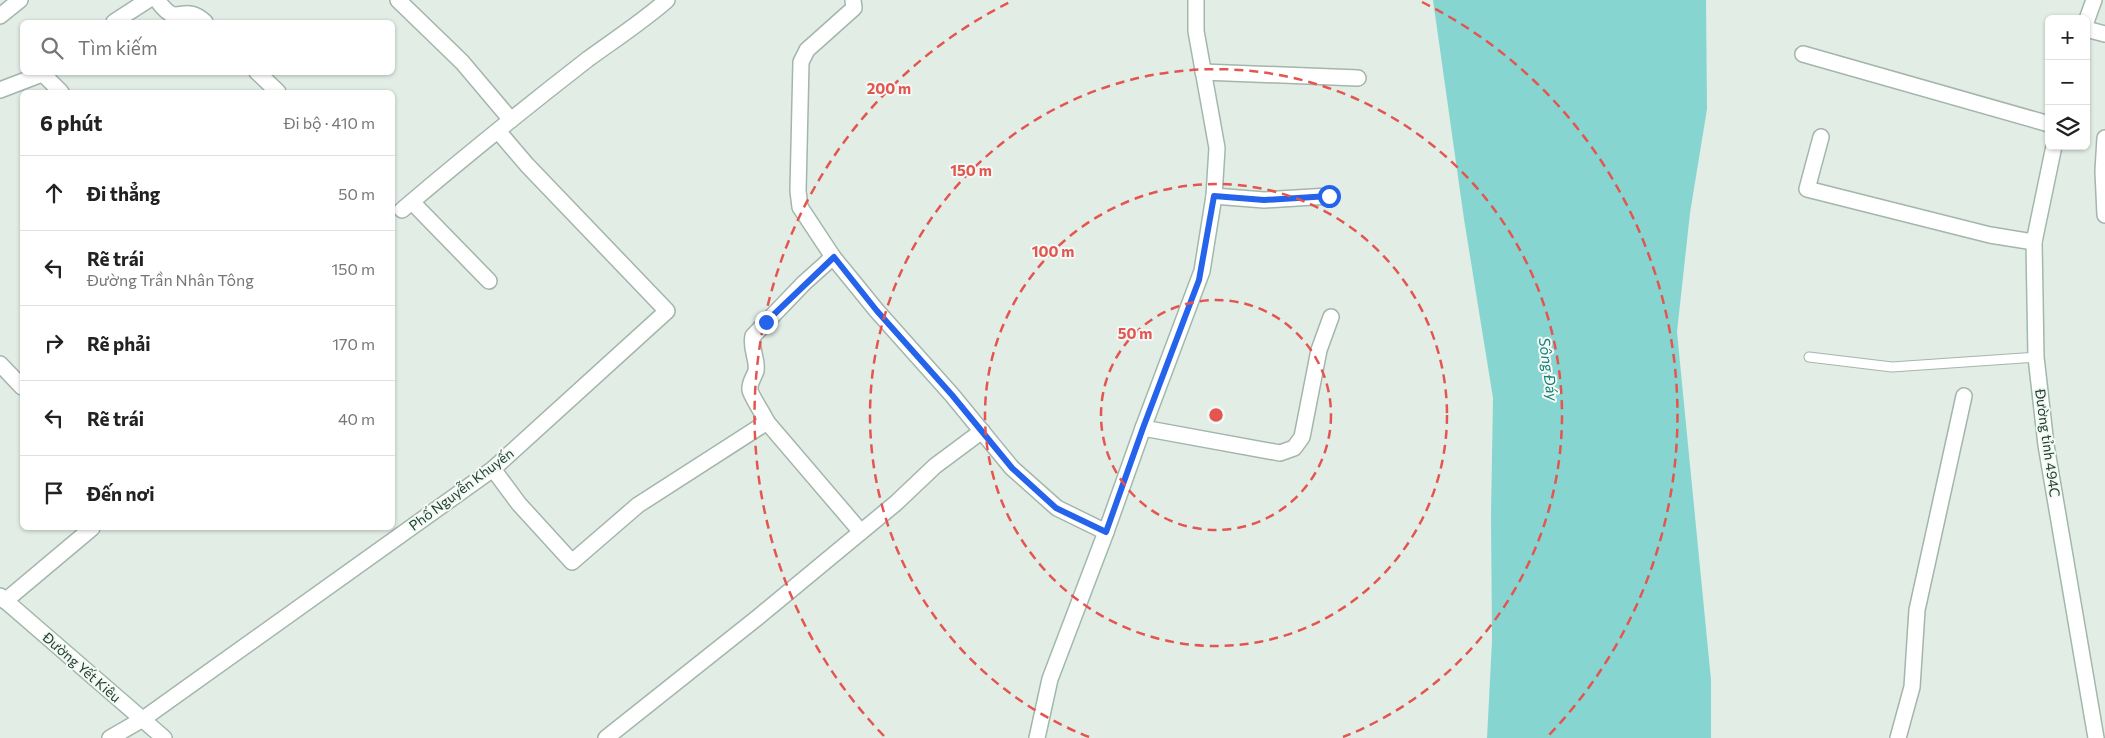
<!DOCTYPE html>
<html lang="vi">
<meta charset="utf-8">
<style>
:root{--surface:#fff;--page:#f6f6f6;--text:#222;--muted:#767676;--line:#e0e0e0}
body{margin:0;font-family:Commissioner,sans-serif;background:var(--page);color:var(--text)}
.controls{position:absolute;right:15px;top:15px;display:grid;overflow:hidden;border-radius:8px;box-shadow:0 1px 4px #0004}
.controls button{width:45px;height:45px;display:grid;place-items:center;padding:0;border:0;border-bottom:1px solid var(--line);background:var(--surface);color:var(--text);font:25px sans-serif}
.stop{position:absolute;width:15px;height:15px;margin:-11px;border:4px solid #2563eb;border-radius:50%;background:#fff}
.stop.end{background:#2563eb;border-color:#fff;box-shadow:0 1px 5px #0008}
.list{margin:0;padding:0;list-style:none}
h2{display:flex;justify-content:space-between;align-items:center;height:65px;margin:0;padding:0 20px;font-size:21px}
h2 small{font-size:16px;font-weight:400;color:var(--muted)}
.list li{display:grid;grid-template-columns:32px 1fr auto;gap:15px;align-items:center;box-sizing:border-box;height:75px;padding:0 20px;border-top:1px solid var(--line)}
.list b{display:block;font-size:19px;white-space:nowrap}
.list p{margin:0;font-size:16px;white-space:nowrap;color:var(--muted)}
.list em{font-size:16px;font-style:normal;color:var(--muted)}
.icon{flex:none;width:28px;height:28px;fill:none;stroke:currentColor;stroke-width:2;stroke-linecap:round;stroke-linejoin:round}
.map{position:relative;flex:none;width:2105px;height:738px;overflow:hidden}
.search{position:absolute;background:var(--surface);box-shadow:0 1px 4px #0004;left:20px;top:20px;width:375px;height:55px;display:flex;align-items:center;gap:12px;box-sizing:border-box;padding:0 18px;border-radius:8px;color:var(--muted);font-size:19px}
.panel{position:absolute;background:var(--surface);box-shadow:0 1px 4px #0004;left:20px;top:90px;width:375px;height:440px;border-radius:8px}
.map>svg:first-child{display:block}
</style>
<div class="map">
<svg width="2105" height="738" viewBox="0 0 2105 738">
<rect width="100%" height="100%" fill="#e2ede6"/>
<path fill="#87d5d0" d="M 1433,0 L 1706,0 L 1707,109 L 1690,213 L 1677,332 L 1711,680 L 1711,738 L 1487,738 L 1492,641 L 1491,516 L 1493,398 L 1464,219 Z"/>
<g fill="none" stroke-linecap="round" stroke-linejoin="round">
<g stroke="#a4b5ac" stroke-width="11">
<path id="lane" d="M 1809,357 L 1892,367 L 2036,357"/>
</g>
<g stroke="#a4b5ac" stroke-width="18">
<g id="street">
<path d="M 157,0 C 160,4 164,9 168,12 C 179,21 186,5 205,22"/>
<path d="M 398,0 L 462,62 L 511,120"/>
<path d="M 853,0 L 854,8 L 807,50 L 801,62 L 798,191 L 800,207 L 833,257 L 877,311 L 952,395 L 1012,468 L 1057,508 L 1106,532"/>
<path d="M 0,16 L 20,0"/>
<path d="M 114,22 L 148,0"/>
<path d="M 2086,29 L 2105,34"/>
<path d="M 1803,54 L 2049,124"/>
<path d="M 257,72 L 278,92"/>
<path d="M 1203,72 L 1358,78"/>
<path d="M 44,75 L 61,92"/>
<path d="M 0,90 L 47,72"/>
<path d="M 1821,137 L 1807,189 L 1990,235 L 2034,242"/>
<path d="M 2105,138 L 2103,171 L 2105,215"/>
<path d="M 1214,196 L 1264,200 L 1329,196"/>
<path d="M 412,202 L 489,281"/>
<path d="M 402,210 C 463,158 525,108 588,59 C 614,40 642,22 667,0"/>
<path d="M 0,364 L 22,387"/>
<path d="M 767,422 C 764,415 751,396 750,390 C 749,383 754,377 756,371 C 758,359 750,349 753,336 L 804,283 L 833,257"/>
<path d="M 1143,428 L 1280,453 L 1294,448 L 1302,437 L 1319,350 L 1331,317"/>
<path d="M 493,469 L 519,504 L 572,562 L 638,505 L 767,422 L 861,532"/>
<path d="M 5,601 L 92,528"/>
<path d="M 110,738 L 143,719 L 493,469 L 667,311 L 527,165 L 498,131"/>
<path d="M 606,738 L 757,618 L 896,503 L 935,466 L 982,431"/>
<path d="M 1898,738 L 1912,687 L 1917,610 L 1964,396"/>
</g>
</g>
<g stroke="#a0b9ab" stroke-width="18">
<g id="secondary">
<path d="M 2086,22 L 2094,0"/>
<path d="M 2054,146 L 2034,242 L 2036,357 L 2046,445 L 2096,738"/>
<path d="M 0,596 L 164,738"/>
<path d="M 1037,738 L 1050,679 L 1106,532 L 1143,428 L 1202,271 L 1214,196 L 1217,148 L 1196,31 L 1196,0"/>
</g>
</g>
<use href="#lane" stroke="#fff" stroke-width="9"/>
<use href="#street" stroke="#fff" stroke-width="15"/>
<use href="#secondary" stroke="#fff" stroke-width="15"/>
</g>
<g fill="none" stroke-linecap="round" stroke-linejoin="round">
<path stroke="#2563eb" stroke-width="6" d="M 766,322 L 834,257 L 877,311 L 952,395 L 1012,468 L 1056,508 L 1106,532 L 1143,428 L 1199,280 L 1214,196 L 1264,200 L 1329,196"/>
</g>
<g fill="none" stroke="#e45550" stroke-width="2.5" stroke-dasharray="9 6">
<circle cx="1216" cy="415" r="115"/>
<circle cx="1216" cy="415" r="231"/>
<path d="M1089 737A346 346 0 1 1 1343 737"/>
<path d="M884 736A462 462 0 0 1 1010 2M1422 2A462 462 0 0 1 1548 736"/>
</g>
<g text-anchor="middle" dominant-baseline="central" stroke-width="4" stroke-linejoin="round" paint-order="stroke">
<g font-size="14" fill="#213f30" stroke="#f3f9f5">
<text transform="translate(2048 443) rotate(82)">Đường tỉnh 494C</text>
<text transform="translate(461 489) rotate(-37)">Phố Nguyễn Khuyến</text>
<text transform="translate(82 667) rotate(41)">Đường Yết Kiêu</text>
</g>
<g font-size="15" font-style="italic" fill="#177f79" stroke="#f3f9f5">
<text transform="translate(1549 369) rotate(82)">Sông Đáy</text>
</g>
</g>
<circle cx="1216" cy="415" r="8" fill="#e45550" stroke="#f3f9f5" stroke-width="2.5"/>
<g font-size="15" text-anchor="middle" font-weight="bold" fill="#e45550" stroke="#f3f9f5" stroke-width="4" stroke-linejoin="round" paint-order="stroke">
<text x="889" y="94">200 m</text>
<text x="971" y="176">150 m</text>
<text x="1053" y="257">100 m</text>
<text x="1135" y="339">50 m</text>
</g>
</svg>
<div class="controls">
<button>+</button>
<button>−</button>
<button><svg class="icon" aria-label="layers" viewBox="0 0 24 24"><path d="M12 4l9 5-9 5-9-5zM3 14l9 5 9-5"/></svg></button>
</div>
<div class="stop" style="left:1329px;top:196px"></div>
<div class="stop end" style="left:766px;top:322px"></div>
<div class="search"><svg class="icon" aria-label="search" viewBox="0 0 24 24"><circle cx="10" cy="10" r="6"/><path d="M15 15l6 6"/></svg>Tìm kiếm</div>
<section class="panel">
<h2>6 phút<small>Đi bộ · 410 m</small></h2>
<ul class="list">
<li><svg class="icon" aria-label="ahead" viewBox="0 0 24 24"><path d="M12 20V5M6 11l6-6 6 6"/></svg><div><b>Đi thẳng</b></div><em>50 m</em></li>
<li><svg class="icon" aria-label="left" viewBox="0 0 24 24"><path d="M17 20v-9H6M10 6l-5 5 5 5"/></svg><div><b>Rẽ trái</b><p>Đường Trần Nhân Tông</p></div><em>150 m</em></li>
<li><svg class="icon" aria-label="right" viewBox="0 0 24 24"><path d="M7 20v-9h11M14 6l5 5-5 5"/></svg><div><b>Rẽ phải</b></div><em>170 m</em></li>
<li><svg class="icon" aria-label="left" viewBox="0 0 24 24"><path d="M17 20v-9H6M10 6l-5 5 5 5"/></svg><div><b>Rẽ trái</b></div><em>40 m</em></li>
<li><svg class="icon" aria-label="arrive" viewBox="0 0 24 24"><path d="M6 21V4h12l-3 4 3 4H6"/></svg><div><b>Đến nơi</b></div></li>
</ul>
</section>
</div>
